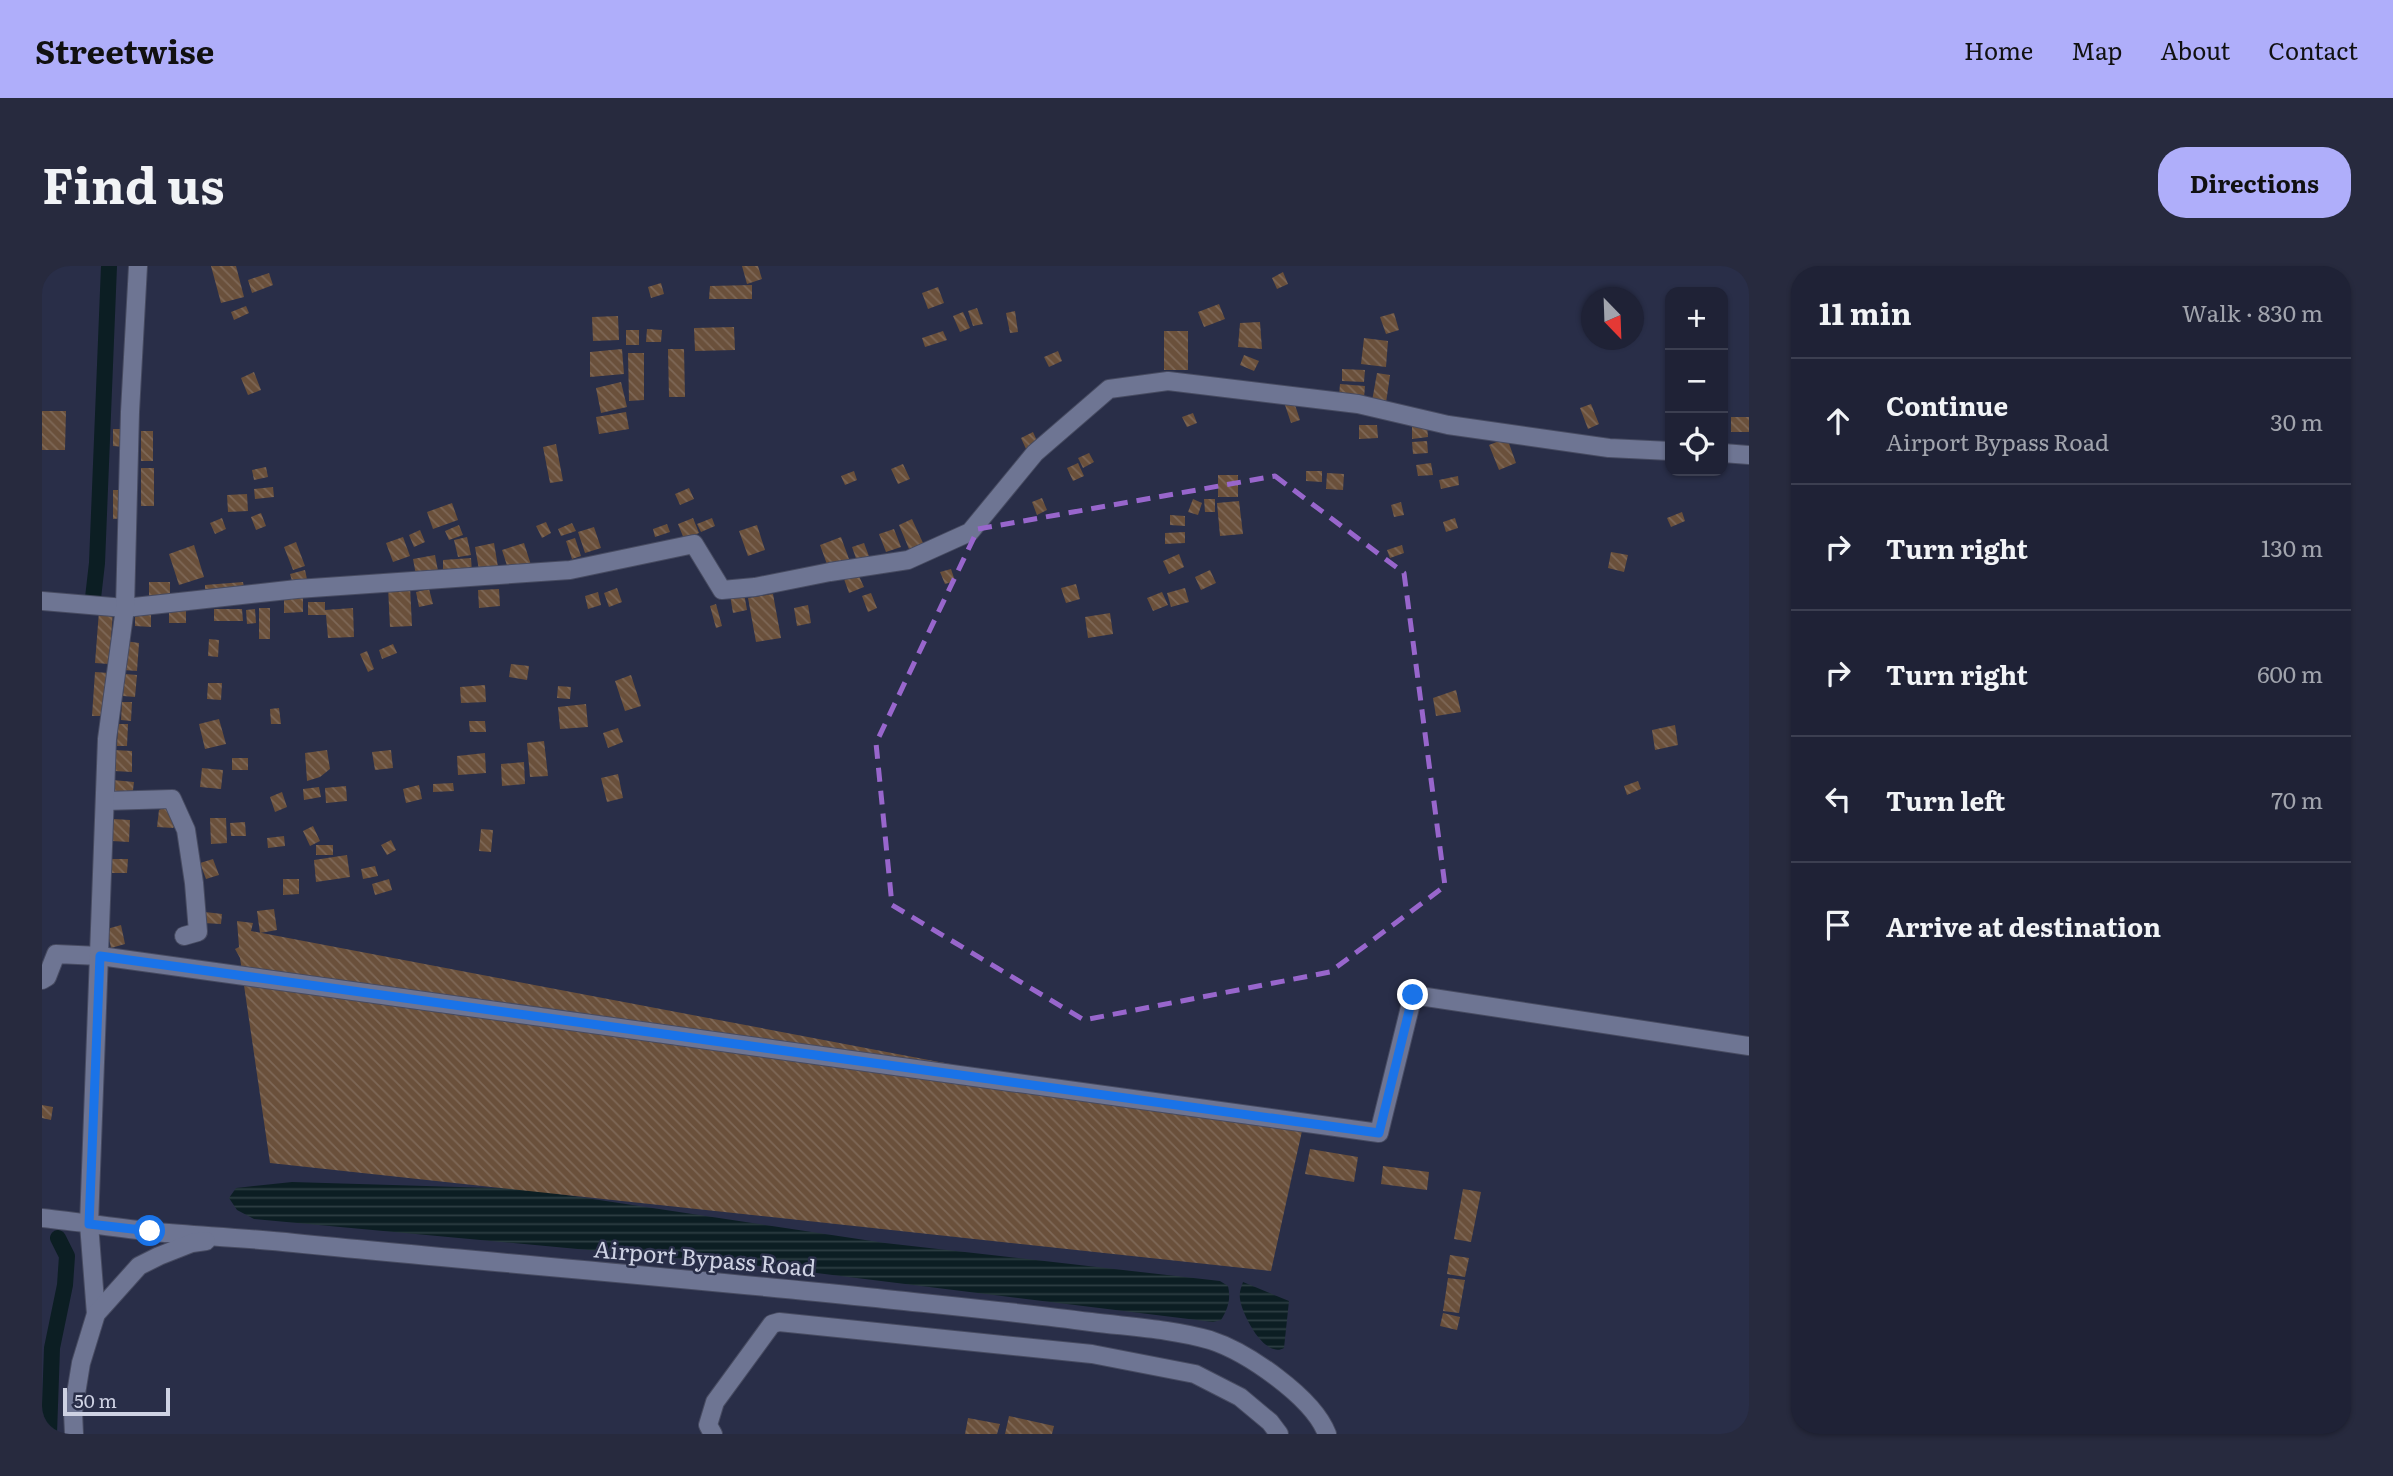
<!DOCTYPE html>
<meta charset="utf-8">
<style>
:root{--surface:#1f2236;--page:#272a3e;--text:#f1f3f6;--muted:#a1a4ad;--line:#3c3f51;--accent:#afaefa}
body{margin:0;font-family:Literata,serif;background:var(--page);color:var(--text)}
.controls{position:absolute;right:21px;top:21px;display:grid;overflow:hidden;border-radius:14px;box-shadow:0 2px 5px #0004}
.controls button{width:63px;height:63px;display:grid;place-items:center;padding:0;border:0;border-bottom:2px solid var(--line);background:var(--surface);color:var(--text);font:35px sans-serif}
.compass{position:absolute;left:1539px;top:21px;width:63px;height:63px;border-radius:50%;background:var(--surface);box-shadow:0 2px 5px #0004;rotate:157deg}
.scale{position:absolute;left:21px;bottom:18px;width:107px;box-sizing:border-box;padding-left:7px;border:4px solid #ced2e3;border-top:0;font-size:19px;line-height:24px;white-space:nowrap;color:#ced2e3;-webkit-text-stroke:5px #292e48;paint-order:stroke}
.stop{position:absolute;width:21px;height:21px;margin:-16px;border:5px solid #1a73e8;border-radius:50%;background:#fff}
.stop.end{background:#1a73e8;border-color:#fff;box-shadow:0 2px 7px #0008}
.list{margin:0;padding:0;list-style:none}
h2{display:flex;justify-content:space-between;align-items:center;height:91px;margin:0;padding:0 28px;font-size:30px}
h2 small{font-size:23px;font-weight:400;color:var(--muted)}
.list li{display:grid;grid-template-columns:46px 1fr auto;gap:21px;align-items:center;box-sizing:border-box;height:126px;padding:0 28px;border-top:2px solid var(--line)}
.list b{display:block;font-size:26px;white-space:nowrap}
.list p{margin:0;font-size:23px;white-space:nowrap;color:var(--muted)}
.list em{font-size:23px;font-style:normal;color:var(--muted)}
.icon{flex:none;width:38px;height:38px;fill:none;stroke:currentColor;stroke-width:2;stroke-linecap:round;stroke-linejoin:round}
.map{position:relative;flex:none;width:1707px;height:1168px;overflow:hidden;border-radius:28px}
header{display:flex;align-items:center;gap:42px;box-sizing:border-box;height:98px;padding:0 35px;background:var(--accent);color:#111}
header strong{font-size:33px}
nav{display:flex;gap:38px;margin-inline-start:auto;font-size:24px}
.intro{display:flex;align-items:center;justify-content:space-between;box-sizing:border-box;height:168px;padding:0 42px}
h1{margin:0;font-size:49px}
.button{padding:18px 32px;border-radius:28px;background:var(--accent);color:#111;font-size:24px;font-weight:700}
main{display:flex;gap:42px;padding:0 42px}
aside{flex:1;background:var(--surface);border-radius:28px;box-shadow:0 2px 5px #0004}
.map>svg:first-child{display:block}
</style>
<header>
<strong>Streetwise</strong>
<nav><a>Home</a><a>Map</a><a>About</a><a>Contact</a></nav>
</header>
<div class="intro"><h1>Find us</h1><a class="button">Directions</a></div>
<main>
<div class="map">
<svg width="1707" height="1168" viewBox="0 0 1707 1168">
<defs>
<pattern id="water-rules" width="6" height="5" patternUnits="userSpaceOnUse" patternTransform="scale(1.75)"><rect width="6" height="5" fill="#0c1e23"/><path d="M0 2.5h6" fill="none" stroke="#2e3e43"/></pattern>
<pattern id="building-back-hatch" width="6" height="6" patternUnits="userSpaceOnUse" patternTransform="scale(1.75)"><rect width="6" height="6" fill="#6a503b"/><path d="M-1 5l2 2M0 0l6 6M5-1l2 2" fill="none" stroke="#7e6857"/></pattern>
</defs>
<rect width="100%" height="100%" fill="#292e48"/>
<g fill="url(#water-rules)">
<path d="M 250,916 L 484,923 L 843,977 L 1178,1015 L 1186,1020 C 1189,1033 1186,1043 1179,1054 L 1171,1056 L 718,1000 L 212,953 L 195,944 L 187,932 L 194,922 Z"/>
<path d="M 1201,1016 L 1247,1035 L 1242,1082 C 1223,1093 1200,1049 1198,1033 C 1197,1026 1199,1022 1201,1016 Z"/>
</g>
<g fill="none" stroke-linecap="round" stroke-linejoin="round">
<g stroke="#0c1e23" stroke-width="16">
<path d="M 51,332 L 55,297 L 67,0"/>
<path d="M 7,1168 L 10,1082 L 23,1019 L 25,990 L 16,972"/>
</g>
</g>
<g fill="url(#building-back-hatch)">
<path d="M 169,0 L 194,0 L 202,31 L 179,37 Z"/>
<path d="M 700,0 L 716,0 L 720,13 L 705,18 Z"/>
<path d="M 1241,6 L 1246,18 L 1235,23 L 1230,12 Z"/>
<path d="M 227,7 L 231,19 L 210,27 L 206,14 Z"/>
<path d="M 619,17 L 622,28 L 609,32 L 606,21 Z"/>
<path d="M 710,19 L 710,33 L 667,33 L 668,20 Z"/>
<path d="M 896,21 L 902,37 L 886,43 L 880,27 Z"/>
<path d="M 1177,38 L 1183,53 L 1162,61 L 1156,46 Z"/>
<path d="M 204,40 L 207,47 L 192,54 L 189,46 Z"/>
<path d="M 935,42 L 941,58 L 931,60 L 926,45 Z"/>
<path d="M 973,45 L 976,66 L 968,67 L 964,47 Z"/>
<path d="M 921,46 L 928,62 L 918,66 L 911,50 Z"/>
<path d="M 1352,47 L 1357,64 L 1344,68 L 1338,51 Z"/>
<path d="M 576,50 L 577,74 L 551,75 L 550,51 Z"/>
<path d="M 1218,56 L 1220,83 L 1196,81 L 1198,57 Z"/>
<path d="M 692,61 L 693,84 L 653,85 L 652,62 Z"/>
<path d="M 605,63 L 620,64 L 619,76 L 604,76 Z"/>
<rect x="584" y="64" width="13" height="15"/>
<path d="M 901,65 L 905,74 L 883,81 L 880,72 Z"/>
<rect x="1122" y="65" width="24" height="39"/>
<path d="M 1322,72 L 1346,75 L 1344,101 L 1319,98 Z"/>
<path d="M 580,83 L 582,108 L 548,111 L 548,86 Z"/>
<path d="M 626,83 L 642,83 L 643,131 L 627,131 Z"/>
<path d="M 1016,85 L 1020,95 L 1007,101 L 1002,91 Z"/>
<path d="M 586,87 L 602,87 L 602,134 L 587,135 Z"/>
<path d="M 1202,89 L 1217,95 L 1212,105 L 1198,99 Z"/>
<path d="M 1300,103 L 1323,104 L 1322,116 L 1300,115 Z"/>
<path d="M 212,106 L 219,124 L 206,129 L 199,112 Z"/>
<path d="M 1335,107 L 1348,109 L 1344,137 L 1330,135 Z"/>
<path d="M 579,116 L 585,141 L 559,147 L 554,122 Z"/>
<path d="M 1298,118 L 1323,120 L 1322,132 L 1297,130 Z"/>
<path d="M 1252,136 L 1258,154 L 1249,157 L 1243,139 Z"/>
<path d="M 1549,138 L 1557,158 L 1546,163 L 1538,142 Z"/>
<path d="M 0,145 L 24,145 L 23,184 L 0,184 Z"/>
<path d="M 584,146 L 587,163 L 557,168 L 554,151 Z"/>
<path d="M 1151,147 L 1155,157 L 1145,161 L 1140,151 Z"/>
<rect x="1689" y="151" width="18" height="15"/>
<path d="M 1317,159 L 1335,159 L 1336,172 L 1317,173 Z"/>
<path d="M 1385,160 L 1386,171 L 1370,173 L 1370,161 Z"/>
<path d="M 71,163 L 84,163 L 83,181 L 71,180 Z"/>
<rect x="99" y="165" width="12" height="30"/>
<path d="M 991,166 L 996,177 L 984,183 L 979,172 Z"/>
<path d="M 1465,172 L 1474,197 L 1457,204 L 1447,179 Z"/>
<path d="M 1385,175 L 1386,187 L 1371,188 L 1370,176 Z"/>
<path d="M 514,178 L 521,215 L 508,217 L 501,181 Z"/>
<path d="M 1047,187 L 1052,196 L 1041,202 L 1036,192 Z"/>
<path d="M 1036,197 L 1042,210 L 1031,215 L 1025,202 Z"/>
<path d="M 1389,197 L 1391,209 L 1376,210 L 1374,199 Z"/>
<path d="M 861,198 L 868,213 L 856,218 L 849,203 Z"/>
<path d="M 224,201 L 226,211 L 212,214 L 210,204 Z"/>
<rect x="99" y="202" width="13" height="38"/>
<path d="M 812,205 L 815,214 L 803,219 L 799,210 Z"/>
<path d="M 1264,205 L 1280,205 L 1280,216 L 1264,215 Z"/>
<path d="M 1285,207 L 1302,208 L 1301,224 L 1284,223 Z"/>
<rect x="1176" y="209" width="20" height="22"/>
<path d="M 1416,210 L 1417,219 L 1399,223 L 1397,214 Z"/>
<path d="M 231,221 L 232,231 L 213,233 L 212,223 Z"/>
<path d="M 647,222 L 652,233 L 638,239 L 633,228 Z"/>
<path d="M 71,224 L 81,224 L 81,252 L 71,253 Z"/>
<path d="M 205,228 L 206,245 L 186,246 L 185,229 Z"/>
<path d="M 1000,232 L 1005,244 L 995,249 L 990,236 Z"/>
<path d="M 1151,233 L 1160,237 L 1156,249 L 1146,246 Z"/>
<path d="M 1162,233 L 1173,233 L 1173,246 L 1163,246 Z"/>
<path d="M 1197,235 L 1201,268 L 1178,270 L 1175,237 Z"/>
<path d="M 1359,236 L 1362,249 L 1352,251 L 1349,239 Z"/>
<path d="M 410,237 L 416,254 L 391,263 L 385,246 Z"/>
<path d="M 1640,246 L 1643,255 L 1629,261 L 1625,252 Z"/>
<path d="M 219,247 L 224,260 L 214,264 L 209,251 Z"/>
<path d="M 1128,249 L 1143,250 L 1143,260 L 1128,259 Z"/>
<path d="M 180,252 L 184,263 L 173,268 L 168,257 Z"/>
<path d="M 651,252 L 657,267 L 642,273 L 636,258 Z"/>
<path d="M 670,252 L 673,260 L 659,266 L 655,258 Z"/>
<path d="M 1413,252 L 1416,262 L 1404,266 L 1401,256 Z"/>
<path d="M 870,253 L 881,277 L 867,283 L 857,259 Z"/>
<path d="M 504,256 L 509,267 L 500,272 L 494,260 Z"/>
<path d="M 530,257 L 534,265 L 519,270 L 516,263 Z"/>
<path d="M 625,258 L 628,266 L 613,271 L 611,263 Z"/>
<path d="M 417,259 L 421,269 L 407,274 L 403,265 Z"/>
<path d="M 715,259 L 723,284 L 706,290 L 697,265 Z"/>
<path d="M 552,261 L 559,282 L 543,287 L 536,266 Z"/>
<path d="M 852,263 L 859,281 L 844,286 L 837,268 Z"/>
<path d="M 378,264 L 383,276 L 372,281 L 367,269 Z"/>
<path d="M 1143,266 L 1143,277 L 1123,278 L 1123,267 Z"/>
<path d="M 361,271 L 368,290 L 351,296 L 344,277 Z"/>
<path d="M 425,271 L 429,289 L 416,291 L 412,274 Z"/>
<path d="M 799,271 L 807,293 L 786,301 L 778,279 Z"/>
<path d="M 533,272 L 539,290 L 530,293 L 524,275 Z"/>
<path d="M 254,276 L 263,300 L 251,304 L 242,281 Z"/>
<path d="M 452,277 L 456,301 L 437,304 L 433,281 Z"/>
<path d="M 482,277 L 489,299 L 467,306 L 460,284 Z"/>
<path d="M 822,277 L 828,293 L 816,298 L 810,281 Z"/>
<path d="M 152,279 L 162,311 L 137,319 L 127,288 Z"/>
<path d="M 1360,279 L 1362,287 L 1348,292 L 1345,284 Z"/>
<path d="M 1569,286 L 1586,289 L 1582,306 L 1566,302 Z"/>
<path d="M 1137,288 L 1142,301 L 1127,308 L 1121,295 Z"/>
<path d="M 393,289 L 396,305 L 374,309 L 371,293 Z"/>
<path d="M 429,292 L 430,306 L 401,307 L 401,294 Z"/>
<path d="M 909,303 L 913,315 L 903,318 L 898,306 Z"/>
<path d="M 263,304 L 266,318 L 252,322 L 248,308 Z"/>
<path d="M 1168,304 L 1174,317 L 1159,324 L 1153,311 Z"/>
<path d="M 816,308 L 822,321 L 807,327 L 802,313 Z"/>
<path d="M 107,316 L 128,316 L 128,329 L 107,330 Z"/>
<path d="M 201,316 L 202,322 L 163,326 L 163,319 Z"/>
<path d="M 1034,318 L 1038,333 L 1024,337 L 1019,322 Z"/>
<path d="M 368,320 L 370,360 L 348,361 L 346,321 Z"/>
<path d="M 575,322 L 580,336 L 567,341 L 562,327 Z"/>
<path d="M 1143,322 L 1147,336 L 1129,341 L 1125,327 Z"/>
<path d="M 387,323 L 391,338 L 377,341 L 374,326 Z"/>
<path d="M 457,323 L 458,340 L 437,342 L 436,324 Z"/>
<path d="M 556,326 L 559,339 L 546,343 L 543,330 Z"/>
<path d="M 1120,326 L 1126,339 L 1111,345 L 1105,332 Z"/>
<path d="M 702,327 L 705,344 L 691,347 L 688,329 Z"/>
<path d="M 829,327 L 835,342 L 826,346 L 820,330 Z"/>
<path d="M 731,328 L 739,372 L 714,376 L 706,332 Z"/>
<path d="M 242,331 L 261,331 L 261,346 L 242,347 Z"/>
<path d="M 266,336 L 283,336 L 283,344 L 311,342 L 312,371 L 286,372 L 284,349 L 266,349 Z"/>
<path d="M 674,338 L 680,360 L 674,362 L 668,340 Z"/>
<path d="M 766,339 L 769,357 L 755,360 L 752,342 Z"/>
<path d="M 144,341 L 144,357 L 127,357 L 127,342 Z"/>
<rect x="217" y="342" width="11" height="31"/>
<path d="M 172,343 L 200,343 L 201,355 L 172,355 Z"/>
<path d="M 213,343 L 214,357 L 205,358 L 204,344 Z"/>
<path d="M 93,344 L 109,345 L 109,361 L 93,360 Z"/>
<path d="M 57,345 L 71,346 L 67,398 L 53,397 Z"/>
<path d="M 1068,347 L 1071,368 L 1046,372 L 1043,351 Z"/>
<path d="M 167,373 L 177,374 L 176,391 L 166,390 Z"/>
<path d="M 83,375 L 97,377 L 95,405 L 81,404 Z"/>
<path d="M 351,378 L 355,387 L 340,393 L 337,384 Z"/>
<path d="M 325,385 L 332,403 L 326,406 L 318,388 Z"/>
<path d="M 469,398 L 487,400 L 485,414 L 467,411 Z"/>
<path d="M 53,406 L 67,407 L 64,450 L 50,450 Z"/>
<path d="M 83,408 L 95,409 L 93,431 L 81,430 Z"/>
<path d="M 589,409 L 599,440 L 583,445 L 573,415 Z"/>
<path d="M 166,417 L 180,417 L 179,434 L 165,433 Z"/>
<path d="M 443,419 L 444,436 L 419,437 L 418,421 Z"/>
<path d="M 516,420 L 529,421 L 528,433 L 515,432 Z"/>
<path d="M 1414,424 L 1419,446 L 1394,450 L 1391,432 Z"/>
<path d="M 80,436 L 90,436 L 89,455 L 79,454 Z"/>
<path d="M 544,438 L 546,461 L 518,463 L 516,441 Z"/>
<path d="M 237,442 L 239,458 L 229,458 L 228,443 Z"/>
<path d="M 177,453 L 184,478 L 163,483 L 157,458 Z"/>
<path d="M 427,455 L 443,455 L 444,466 L 428,466 Z"/>
<path d="M 76,458 L 86,458 L 85,480 L 75,480 Z"/>
<path d="M 1633,459 L 1636,479 L 1613,484 L 1610,464 Z"/>
<path d="M 576,462 L 581,476 L 566,482 L 561,467 Z"/>
<path d="M 502,475 L 506,510 L 488,511 L 485,477 Z"/>
<path d="M 72,484 L 90,485 L 90,506 L 72,505 Z"/>
<path d="M 285,484 L 288,503 L 278,511 L 265,515 L 263,487 Z"/>
<path d="M 349,484 L 351,502 L 333,504 L 330,486 Z"/>
<path d="M 443,487 L 444,507 L 416,509 L 415,490 Z"/>
<rect x="190" y="492" width="16" height="12"/>
<path d="M 482,496 L 483,518 L 460,520 L 459,498 Z"/>
<path d="M 160,502 L 181,504 L 179,523 L 158,521 Z"/>
<path d="M 576,508 L 581,532 L 565,536 L 559,512 Z"/>
<path d="M 71,514 L 92,516 L 90,532 L 69,530 Z"/>
<path d="M 1596,515 L 1599,523 L 1585,529 L 1582,520 Z"/>
<path d="M 411,517 L 412,525 L 391,526 L 391,518 Z"/>
<path d="M 377,519 L 380,533 L 364,537 L 361,523 Z"/>
<path d="M 304,520 L 305,535 L 284,537 L 283,522 Z"/>
<path d="M 277,521 L 279,531 L 262,534 L 261,523 Z"/>
<path d="M 240,526 L 245,541 L 233,546 L 228,531 Z"/>
<path d="M 129,538 L 137,555 L 131,562 L 115,561 L 117,544 Z"/>
<path d="M 168,552 L 184,552 L 185,577 L 169,578 Z"/>
<path d="M 71,553 L 88,554 L 87,576 L 70,575 Z"/>
<path d="M 203,556 L 204,570 L 189,570 L 188,557 Z"/>
<path d="M 271,560 L 278,575 L 268,580 L 261,565 Z"/>
<path d="M 439,563 L 451,564 L 449,586 L 437,585 Z"/>
<path d="M 242,570 L 243,580 L 226,582 L 225,572 Z"/>
<path d="M 349,574 L 354,584 L 345,589 L 339,579 Z"/>
<rect x="274" y="579" width="17" height="10"/>
<path d="M 305,589 L 308,611 L 274,616 L 272,594 Z"/>
<path d="M 68,593 L 86,593 L 85,607 L 68,607 Z"/>
<path d="M 171,593 L 177,609 L 164,613 L 158,597 Z"/>
<path d="M 333,600 L 336,610 L 321,613 L 319,603 Z"/>
<path d="M 241,613 L 257,613 L 257,628 L 241,629 Z"/>
<path d="M 347,613 L 350,624 L 333,629 L 330,618 Z"/>
<path d="M 232,643 L 235,664 L 218,667 L 215,645 Z"/>
<path d="M 163,646 L 180,648 L 179,658 L 161,657 Z"/>
<path d="M 195,655 L 211,657 L 209,665 L 1260,865 L 1229,1005 L 228,897 L 198,692 L 193,683 L 197,681 Z"/>
<path d="M 79,659 L 83,678 L 69,682 L 65,663 Z"/>
<path d="M 0,839 L 11,841 L 9,854 L 0,852 Z"/>
<path d="M 1268,883 L 1316,891 L 1312,916 L 1263,908 Z"/>
<path d="M 1341,900 L 1387,906 L 1385,924 L 1339,918 Z"/>
<path d="M 1421,923 L 1439,926 L 1429,976 L 1412,973 Z"/>
<path d="M 1408,989 L 1427,992 L 1423,1011 L 1405,1008 Z"/>
<path d="M 1406,1012 L 1423,1014 L 1417,1047 L 1401,1045 Z"/>
<path d="M 1401,1047 L 1418,1051 L 1415,1064 L 1398,1060 Z"/>
<path d="M 967,1150 L 1012,1160 L 1010,1168 L 963,1168 Z"/>
<path d="M 926,1152 L 958,1158 L 955,1168 L 923,1168 Z"/>
</g>
<g fill="none" stroke-linecap="round" stroke-linejoin="round">
<g stroke="#474b61" stroke-width="20">
<g id="minor">
<path d="M 1681,187 L 1707,189"/>
<path d="M 0,335 L 83,342 L 255,323 L 528,304 L 652,278 L 680,324 L 713,321 L 788,306 L 866,294 L 928,266 L 993,187 L 1067,123 L 1126,115 L 1316,138 L 1406,159 L 1567,182 L 1628,185"/>
<path d="M 63,535 L 130,533 L 144,564 L 152,617 L 156,666 L 142,670"/>
<path d="M 0,714 L 5,711 L 14,688 L 58,690 L 1337,867 L 1371,729 L 1707,780"/>
<path d="M 0,952 C 38,956 75,962 113,966 C 159,970 206,972 252,977 C 443,996 633,1011 824,1031 C 899,1039 974,1046 1049,1056 C 1089,1061 1130,1063 1168,1074 C 1205,1086 1271,1131 1285,1168"/>
<path d="M 54,1048 L 47,958 L 65,473 L 83,342 L 88,146 L 96,0"/>
<path d="M 32,1168 L 31,1146 L 39,1097 L 54,1048 L 97,1000 L 117,990 L 150,977 L 164,975"/>
<path d="M 671,1168 L 666,1159 L 673,1136 L 730,1058 L 737,1056 L 1050,1088 L 1153,1108 L 1198,1131 L 1228,1156 L 1237,1168"/>
</g>
</g>
<use href="#minor" stroke="#6e7593" stroke-width="18"/>
</g>
<g fill="none" stroke-linecap="round" stroke-linejoin="round">
<path stroke="#1a73e8" stroke-width="9" d="M 108,965 L 47,958 L 58,690 L 1337,867 L 1371,729"/>
</g>
<path fill="none" stroke="#9866cc" stroke-width="5" stroke-dasharray="14 9" stroke-linejoin="round" d="M 1233,210 L 1362,307 L 1403,620 L 1288,706 L 1042,754 L 850,639 L 834,477 L 936,263 Z"/>
<g text-anchor="middle" dominant-baseline="central" stroke-width="5" stroke-linejoin="round" paint-order="stroke">
<g font-size="23" fill="#ced2e3" stroke="#292e48">
<text transform="translate(663 991) rotate(5)">Airport Bypass Road</text>
</g>
</g>
</svg>
<div class="controls">
<button>+</button>
<button>−</button>
<button><svg class="icon" aria-label="locate" viewBox="0 0 24 24"><circle cx="12" cy="12" r="6"/><path d="M12 2v4M12 18v4M2 12h4M18 12h4"/></svg></button>
</div>
<svg class="compass" viewBox="-18 -18 36 36"><path d="M0-13l5 13h-10z" fill="#e53935"/><path d="M0 13l5-13h-10z" fill="#a1a4ad"/></svg>
<div class="scale">50 m</div>
<div class="stop" style="left:108px;top:965px"></div>
<div class="stop end" style="left:1371px;top:729px"></div>
</div>
<aside>
<h2>11 min<small>Walk · 830 m</small></h2>
<ul class="list">
<li><svg class="icon" aria-label="ahead" viewBox="0 0 24 24"><path d="M12 20V5M6 11l6-6 6 6"/></svg><div><b>Continue</b><p>Airport Bypass Road</p></div><em>30 m</em></li>
<li><svg class="icon" aria-label="right" viewBox="0 0 24 24"><path d="M7 20v-9h11M14 6l5 5-5 5"/></svg><div><b>Turn right</b></div><em>130 m</em></li>
<li><svg class="icon" aria-label="right" viewBox="0 0 24 24"><path d="M7 20v-9h11M14 6l5 5-5 5"/></svg><div><b>Turn right</b></div><em>600 m</em></li>
<li><svg class="icon" aria-label="left" viewBox="0 0 24 24"><path d="M17 20v-9H6M10 6l-5 5 5 5"/></svg><div><b>Turn left</b></div><em>70 m</em></li>
<li><svg class="icon" aria-label="arrive" viewBox="0 0 24 24"><path d="M6 21V4h12l-3 4 3 4H6"/></svg><div><b>Arrive at destination</b></div></li>
</ul>
</aside>
</main>
